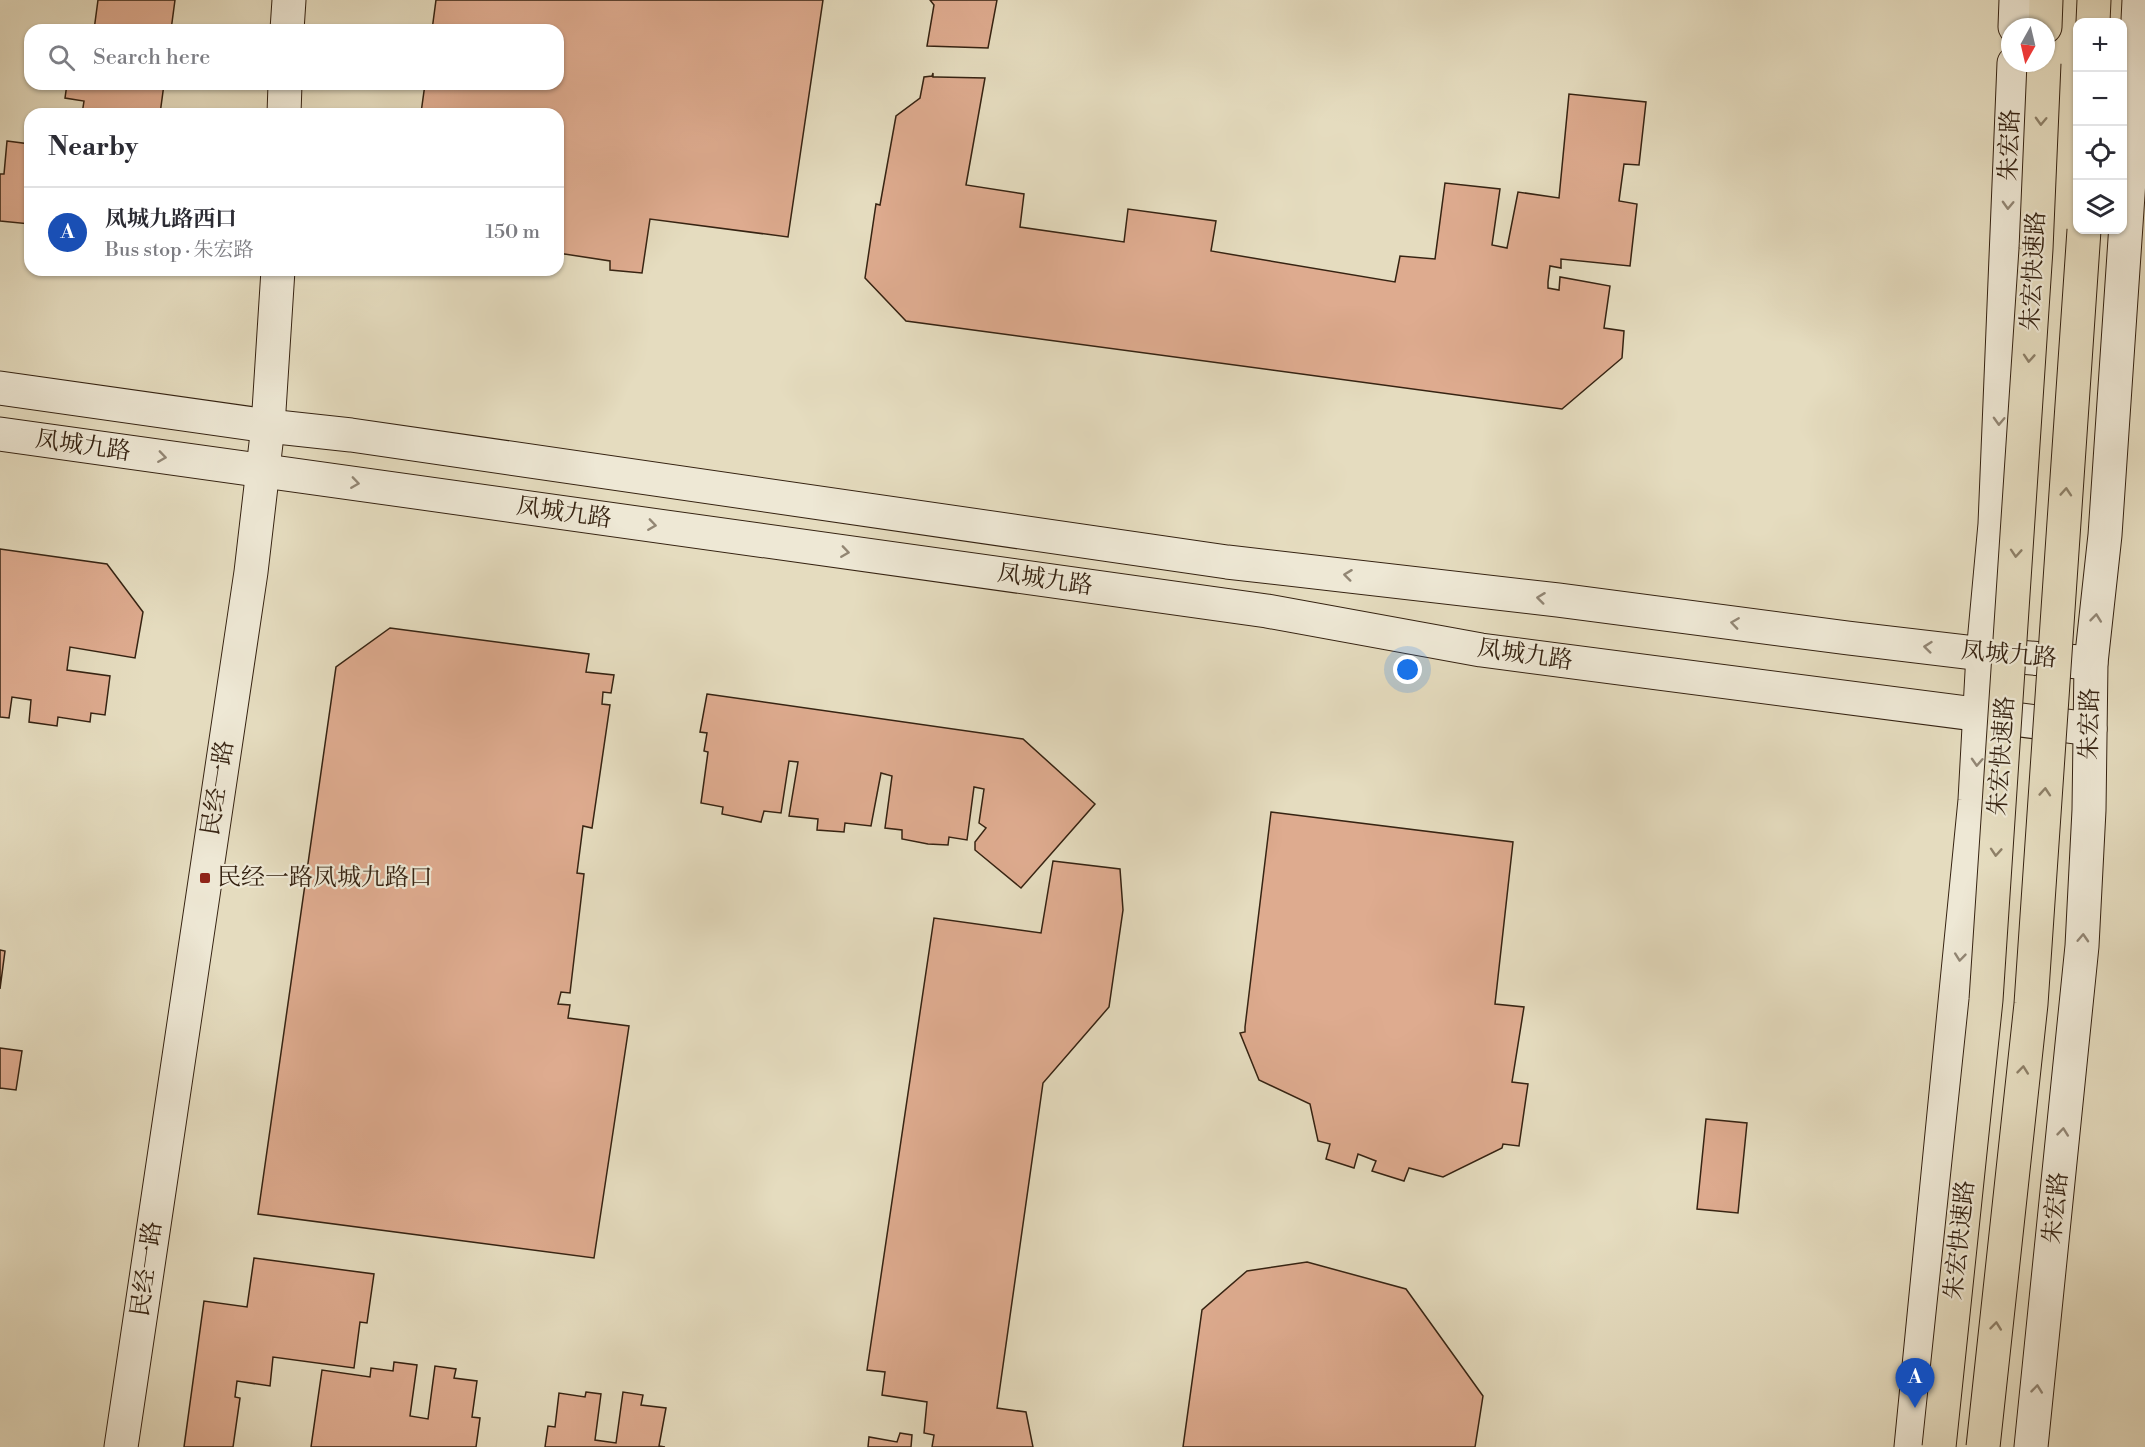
<!DOCTYPE html>
<meta charset="utf-8">
<style>
:root{--surface:#fff;--page:#f7f7f7;--text:#2b2b33;--muted:#7c7c81;--line:#e1e1e2;--accent:#db2777}
body{margin:0;font-family:"Libre Bodoni","Noto Serif SC",serif;background:var(--page);color:var(--text)}
.controls{position:absolute;right:18px;top:18px;display:grid;overflow:hidden;border-radius:12px;box-shadow:0 2px 4px #0004}
.controls button{width:54px;height:54px;display:grid;place-items:center;padding:0;border:0;border-bottom:2px solid var(--line);background:var(--surface);color:var(--text);font:30px sans-serif}
.compass{position:absolute;left:2001px;top:18px;width:54px;height:54px;border-radius:50%;background:var(--surface);box-shadow:0 2px 4px #0004;rotate:188deg}
.you{position:absolute;left:1408px;top:670px;width:21px;height:21px;margin:-15px;border:4px solid #fff;border-radius:50%;background:#1a73e8;box-shadow:0 0 0 9px #1a73e833}
.badge{display:grid;place-items:center;width:39px;height:39px;border-radius:50%;background:var(--accent);color:#fff;font-size:20px;font-weight:700}
.pin{position:absolute;translate:-50% -50px;filter:drop-shadow(0 2px 3px #0008)}
.pin::after{content:'';position:absolute;top:32px;width:21px;height:18px;background:inherit;clip-path:polygon(0 0,100% 0,50% 100%)}
.list{margin:0;padding:0;list-style:none}
h2{display:flex;justify-content:space-between;align-items:center;height:78px;margin:0;padding:0 24px;font-size:26px}
h2 small{font-size:20px;font-weight:400;color:var(--muted)}
.list li{display:grid;grid-template-columns:39px 1fr auto;gap:18px;align-items:center;box-sizing:border-box;height:90px;padding:0 24px;border-top:2px solid var(--line)}
.list b{display:block;font-size:22px;white-space:nowrap}
.list p{margin:0;font-size:20px;white-space:nowrap;color:var(--muted)}
.list em{font-size:20px;font-style:normal;color:var(--muted)}
.icon{flex:none;width:33px;height:33px;fill:none;stroke:currentColor;stroke-width:2;stroke-linecap:round;stroke-linejoin:round}
.map{position:relative;flex:none;width:2145px;height:1447px;overflow:hidden}
.search{position:absolute;background:var(--surface);box-shadow:0 2px 4px #0004;left:24px;top:24px;width:540px;height:66px;display:flex;align-items:center;gap:15px;box-sizing:border-box;padding:0 21px;border-radius:18px;color:var(--muted);font-size:22px}
.panel{position:absolute;background:var(--surface);box-shadow:0 2px 4px #0004;left:24px;top:108px;width:540px;height:168px;border-radius:18px}
.map>svg:first-child{display:block}
</style>
<div class="map">
<svg width="2145" height="1447" viewBox="0 0 2145 1447">
<rect width="100%" height="100%" fill="#e5dcbf"/>
<filter id="stains"><feTurbulence type="fractalNoise" baseFrequency=".00333" numOctaves="4"/><feColorMatrix values="0 0 0 0 .2 0 0 0 0 .09 0 0 0 0 .02 0 0 0 .5 -.17"/></filter>
<radialGradient id="worn" r=".72"><stop offset=".6" stop-color="#630" stop-opacity="0"/><stop offset="1" stop-color="#630" stop-opacity=".3"/></radialGradient>
<g fill="#deab8f" stroke="#362312" stroke-width="1.5">
<path d="M 98,0 L 175,0 L 171,30 L 94,30 Z"/>
<path d="M 436,0 L 823,0 L 788,237 L 650,219 L 642,273 L 610,270 L 610,261 L 558,253 L 558,114 L 421,113 L 425,84 L 558,84 L 558,30 L 432,30 Z"/>
<path d="M 930,0 L 997,0 L 988,48 L 927,46 L 934,5 Z"/>
<path d="M 933,73 L 933,77 L 937,77 L 985,78 L 966,185 L 1024,194 L 1020,227 L 1124,242 L 1128,209 L 1216,221 L 1211,251 L 1395,282 L 1400,256 L 1435,259 L 1445,183 L 1500,189 L 1492,245 L 1507,248 L 1518,192 L 1559,198 L 1569,94 L 1646,102 L 1639,165 L 1624,164 L 1619,201 L 1637,204 L 1630,266 L 1561,259 L 1561,268 L 1550,266 L 1548,282 L 1548,288 L 1559,290 L 1560,277 L 1610,286 L 1604,328 L 1624,331 L 1622,358 L 1562,409 L 906,321 L 865,278 L 876,204 L 880,205 L 896,116 L 920,98 L 924,77 L 932,76 Z"/>
<path d="M 67,84 L 164,84 L 160,114 L 82,114 L 84,101 L 65,98 Z"/>
<path d="M 7,141 L 30,144 L 30,224 L 0,221 L 0,174 L 4,174 Z"/>
<path d="M 0,549 L 107,564 L 143,612 L 135,658 L 70,647 L 67,670 L 110,676 L 105,715 L 91,713 L 90,722 L 58,717 L 57,726 L 29,722 L 31,700 L 12,697 L 9,718 L 0,717 Z"/>
<path d="M 390,628 L 589,654 L 586,672 L 614,675 L 611,693 L 603,692 L 602,704 L 610,705 L 592,828 L 583,826 L 577,873 L 584,874 L 570,993 L 561,992 L 558,1004 L 570,1005 L 568,1018 L 629,1026 L 594,1258 L 258,1214 L 336,667 Z"/>
<path d="M 707,694 L 1023,739 L 1095,804 L 1021,888 L 975,850 L 975,842 L 986,828 L 979,823 L 984,789 L 974,787 L 967,840 L 949,837 L 948,845 L 928,844 L 902,839 L 902,830 L 885,828 L 892,776 L 881,773 L 871,826 L 845,823 L 844,832 L 817,830 L 818,819 L 789,816 L 798,762 L 789,761 L 781,813 L 764,811 L 761,822 L 722,814 L 723,807 L 701,803 L 708,752 L 704,751 L 707,733 L 700,732 Z"/>
<path d="M 1271,812 L 1513,842 L 1495,1004 L 1524,1007 L 1512,1082 L 1528,1084 L 1519,1146 L 1503,1144 L 1502,1148 L 1443,1177 L 1409,1168 L 1404,1181 L 1372,1171 L 1376,1161 L 1358,1154 L 1354,1168 L 1326,1159 L 1330,1144 L 1318,1141 L 1310,1104 L 1259,1080 L 1240,1033 L 1245,1032 L 1245,1027 Z"/>
<path d="M 1053,861 L 1120,869 L 1123,910 L 1109,1007 L 1043,1083 L 997,1408 L 1026,1412 L 1033,1447 L 932,1447 L 934,1435 L 924,1433 L 927,1402 L 882,1395 L 885,1372 L 867,1370 L 934,918 L 1041,933 Z"/>
<path d="M 0,950 L 5,951 L 0,989 Z"/>
<path d="M 0,1048 L 22,1051 L 16,1090 L 0,1088 L 0,1089 Z"/>
<path d="M 1706,1119 L 1747,1123 L 1738,1213 L 1697,1209 Z"/>
<path d="M 254,1258 L 374,1274 L 367,1323 L 360,1322 L 354,1368 L 273,1357 L 270,1386 L 237,1381 L 235,1397 L 240,1398 L 233,1447 L 184,1447 L 204,1301 L 247,1307 Z"/>
<path d="M 1307,1262 L 1406,1289 L 1483,1396 L 1475,1447 L 1183,1447 L 1202,1310 L 1247,1271 Z"/>
<path d="M 394,1362 L 417,1365 L 410,1416 L 428,1419 L 435,1366 L 456,1369 L 454,1378 L 477,1381 L 472,1417 L 480,1418 L 476,1447 L 311,1447 L 322,1370 L 370,1377 L 371,1368 L 393,1371 Z"/>
<path d="M 586,1392 L 601,1394 L 595,1440 L 616,1443 L 623,1392 L 643,1395 L 641,1405 L 666,1408 L 659,1446 L 665,1447 L 545,1447 L 548,1426 L 555,1427 L 559,1393 L 585,1397 Z"/>
<path d="M 900,1433 L 912,1435 L 911,1447 L 868,1447 L 869,1437 L 897,1442 Z"/>
</g>
<g fill="none" stroke-linecap="round" stroke-linejoin="round">
<g stroke="#362312" stroke-width="35">
<g id="secondary">
<path d="M 2015,27 L 2016,0"/>
<path d="M 287,30 L 289,0"/>
<path d="M 284,114 L 285,84"/>
<path d="M 0,388 L 268,426 L 351,435 L 1227,562 L 1558,600 L 1848,638 L 1983,654 L 2091,663"/>
<path d="M 0,434 L 1267,611 L 1481,650 L 2090,729"/>
<path d="M 121,1447 L 251,572 L 268,426 L 278,270"/>
<path d="M 1911,1447 L 1975,800 L 1983,654 L 1995,524 L 2014,63"/>
<path d="M 2031,1447 L 2082,946 L 2089,810 L 2091,663 L 2105,535 L 2133,121 L 2139,0"/>
</g>
</g>
<g stroke="#362312" stroke-width="35">
<g id="highway">
<path d="M 2093,22 L 2094,0"/>
<path d="M 2045,27 L 2046,0"/>
</g>
</g>
<use href="#secondary" stroke="#eee8d5" stroke-width="33"/>
<use href="#highway" stroke="#e5dcbf" stroke-width="33"/>
<g stroke="#362312" stroke-width="35" stroke-linecap="butt">
<g id="highway-bridge">
<path d="M 1939,1447 L 1986,1000 L 2036,249 L 2044,63"/>
<path d="M 1983,1447 L 2031,1004 L 2084,230"/>
</g>
</g>
<use href="#highway-bridge" stroke="#e5dcbf" stroke-width="33"/>
</g>
<defs><path id="oneway-chevron" d="M-2-3.5L2.5 0L-2 3.5" fill="none" stroke-width="1.6" stroke-linecap="round" stroke-linejoin="round" transform="scale(1.5)"/></defs>
<g stroke="#8e8068">
<use href="#oneway-chevron" transform="translate(2041 121) rotate(92)"/>
<use href="#oneway-chevron" transform="translate(2029 358) rotate(94)"/>
<use href="#oneway-chevron" transform="translate(2066 492) rotate(-86)"/>
<use href="#oneway-chevron" transform="translate(2016 553) rotate(94)"/>
<use href="#oneway-chevron" transform="translate(2045 792) rotate(-86)"/>
<use href="#oneway-chevron" transform="translate(1996 852) rotate(94)"/>
<use href="#oneway-chevron" transform="translate(2023 1070) rotate(-84)"/>
<use href="#oneway-chevron" transform="translate(1996 1326) rotate(-84)"/>
</g>
<g stroke="#928674">
<use href="#oneway-chevron" transform="translate(2008 205) rotate(92)"/>
<use href="#oneway-chevron" transform="translate(1999 421) rotate(92)"/>
<use href="#oneway-chevron" transform="translate(162 457) rotate(8)"/>
<use href="#oneway-chevron" transform="translate(355 483) rotate(8)"/>
<use href="#oneway-chevron" transform="translate(652 525) rotate(8)"/>
<use href="#oneway-chevron" transform="translate(845 552) rotate(8)"/>
<use href="#oneway-chevron" transform="translate(1348 575) rotate(-173)"/>
<use href="#oneway-chevron" transform="translate(1541 598) rotate(-173)"/>
<use href="#oneway-chevron" transform="translate(2096 618) rotate(-84)"/>
<use href="#oneway-chevron" transform="translate(1735 623) rotate(-172)"/>
<use href="#oneway-chevron" transform="translate(1928 647) rotate(-174)"/>
<use href="#oneway-chevron" transform="translate(1977 762) rotate(93)"/>
<use href="#oneway-chevron" transform="translate(2083 938) rotate(-87)"/>
<use href="#oneway-chevron" transform="translate(1960 957) rotate(96)"/>
<use href="#oneway-chevron" transform="translate(2063 1132) rotate(-84)"/>
<use href="#oneway-chevron" transform="translate(2037 1389) rotate(-84)"/>
</g>
<rect fill="#8f2418" stroke="#eee8d5" stroke-width="2" x="199" y="872" width="12" height="12" rx="3"/>
<g text-anchor="middle" dominant-baseline="central" stroke-width="4.5" stroke-linejoin="round" paint-order="stroke">
<g font-size="24" fill="#362312" stroke="#eee8d5">
<text transform="translate(2010 145) rotate(-88)">朱宏路</text>
<text transform="translate(2034 271) rotate(-87)">朱宏快速路</text>
<text transform="translate(83 446) rotate(8)">凤城九路</text>
<text transform="translate(564 513) rotate(8)">凤城九路</text>
<text transform="translate(1045 580) rotate(8)">凤城九路</text>
<text transform="translate(1525 655) rotate(8)">凤城九路</text>
<text transform="translate(2009 655) rotate(5)">凤城九路</text>
<text transform="translate(2090 724) rotate(-89)">朱宏路</text>
<text transform="translate(2002 756) rotate(-86)">朱宏快速路</text>
<text transform="translate(218 788) rotate(-81)">民经一路</text>
<text transform="translate(2056 1208) rotate(-84)">朱宏路</text>
<text transform="translate(1960 1240) rotate(-84)">朱宏快速路</text>
<text transform="translate(147 1269) rotate(-82)">民经一路</text>
</g>
<g font-size="24" fill="#362312" stroke="#eee8d5" text-anchor="start">
<text x="217" y="878">民经一路凤城九路口</text>
</g>
</g>
<rect width="100%" height="100%" filter="url(#stains)"/>
<rect width="100%" height="100%" fill="url(#worn)"/>
</svg>
<div class="controls">
<button>+</button>
<button>−</button>
<button><svg class="icon" aria-label="locate" viewBox="0 0 24 24"><circle cx="12" cy="12" r="6"/><path d="M12 2v4M12 18v4M2 12h4M18 12h4"/></svg></button>
<button><svg class="icon" aria-label="layers" viewBox="0 0 24 24"><path d="M12 4l9 5-9 5-9-5zM3 14l9 5 9-5"/></svg></button>
</div>
<svg class="compass" viewBox="-18 -18 36 36"><path d="M0-13l5 13h-10z" fill="#e53935"/><path d="M0 13l5-13h-10z" fill="#7c7c81"/></svg>
<div class="you"></div>
<div class="pin badge" style="left:1915px;top:1408px;background:#1a4fb4">A</div>
<div class="search"><svg class="icon" aria-label="search" viewBox="0 0 24 24"><circle cx="10" cy="10" r="6"/><path d="M15 15l6 6"/></svg>Search here</div>
<section class="panel">
<h2>Nearby<small></small></h2>
<ul class="list">
<li><span class="badge" style="background:#1a4fb4">A</span><div><b>凤城九路西口</b><p>Bus stop · 朱宏路</p></div><em>150 m</em></li>
</ul>
</section>
</div>
